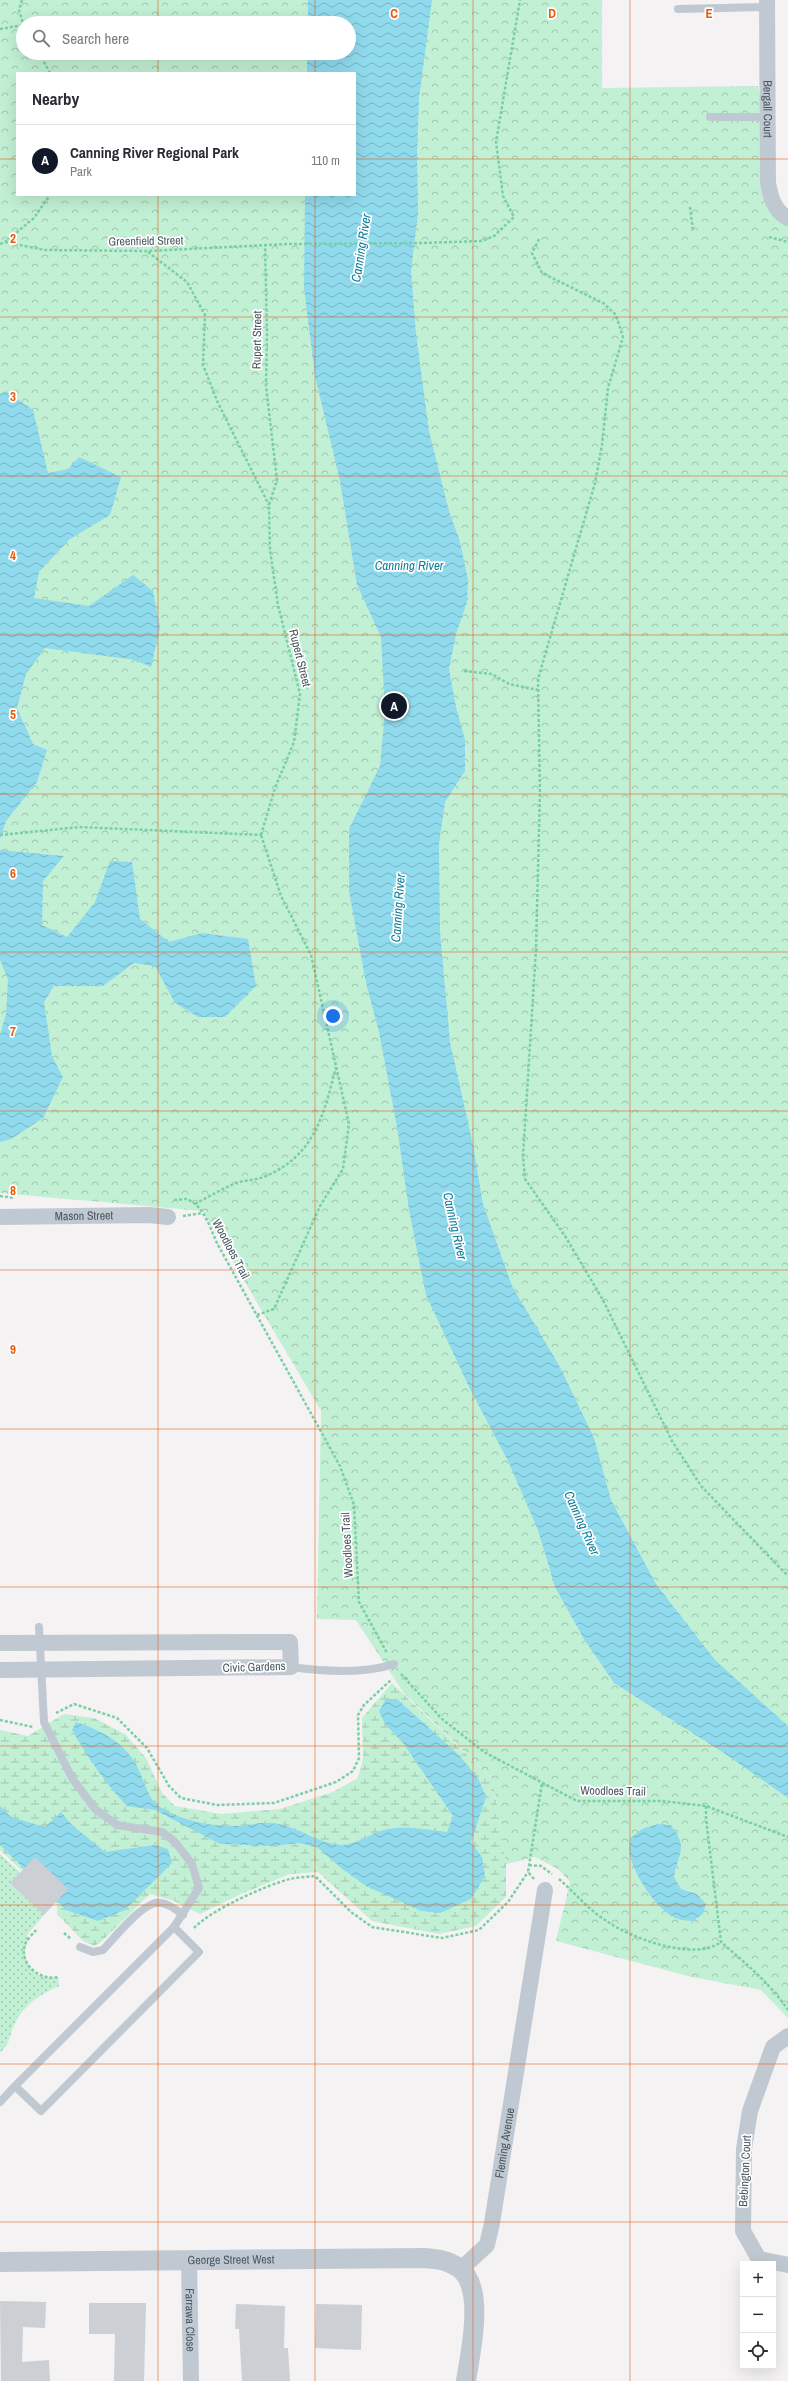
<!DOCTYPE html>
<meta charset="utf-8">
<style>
:root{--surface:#fff;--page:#f7f7f7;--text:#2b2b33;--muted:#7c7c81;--line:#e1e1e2;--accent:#111827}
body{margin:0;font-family:"Archivo Narrow",sans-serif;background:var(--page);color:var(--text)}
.controls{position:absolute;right:12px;bottom:12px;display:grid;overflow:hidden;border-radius:0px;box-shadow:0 4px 16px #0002}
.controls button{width:36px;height:36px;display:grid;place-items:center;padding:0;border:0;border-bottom:1px solid var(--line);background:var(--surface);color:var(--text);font:20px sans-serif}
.you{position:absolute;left:333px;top:1016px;width:14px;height:14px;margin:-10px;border:3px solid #fff;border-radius:50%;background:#1a73e8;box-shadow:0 0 0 6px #1a73e833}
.badge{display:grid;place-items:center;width:26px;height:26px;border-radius:50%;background:var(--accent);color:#fff;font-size:13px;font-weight:700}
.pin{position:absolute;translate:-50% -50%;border:2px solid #fff;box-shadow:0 1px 4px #0006}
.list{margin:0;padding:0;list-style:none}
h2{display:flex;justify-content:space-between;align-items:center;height:52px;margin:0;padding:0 16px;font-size:17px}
h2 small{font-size:13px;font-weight:400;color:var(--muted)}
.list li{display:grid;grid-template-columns:26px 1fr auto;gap:12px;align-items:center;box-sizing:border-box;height:72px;padding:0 16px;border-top:1px solid var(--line)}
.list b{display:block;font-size:15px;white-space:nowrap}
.list p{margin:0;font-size:13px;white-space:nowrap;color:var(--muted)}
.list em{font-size:13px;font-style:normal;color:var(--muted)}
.icon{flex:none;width:22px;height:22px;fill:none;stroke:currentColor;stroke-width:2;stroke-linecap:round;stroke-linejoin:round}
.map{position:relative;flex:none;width:788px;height:2381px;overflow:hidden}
.search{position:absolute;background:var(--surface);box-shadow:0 4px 16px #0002;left:16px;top:16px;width:340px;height:44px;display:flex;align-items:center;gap:10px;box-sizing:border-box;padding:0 14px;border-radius:22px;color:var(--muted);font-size:15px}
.panel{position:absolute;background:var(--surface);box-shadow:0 4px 16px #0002;left:16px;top:72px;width:340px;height:124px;border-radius:0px}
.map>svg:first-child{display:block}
</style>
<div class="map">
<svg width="788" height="2381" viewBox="0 0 788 2381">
<defs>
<pattern id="grass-dots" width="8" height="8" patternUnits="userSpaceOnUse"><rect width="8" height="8" fill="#c2f0d4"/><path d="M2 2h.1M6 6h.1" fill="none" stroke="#a0c5af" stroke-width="1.8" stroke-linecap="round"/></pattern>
<pattern id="forest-crowns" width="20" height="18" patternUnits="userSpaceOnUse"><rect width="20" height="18" fill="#c2f0d4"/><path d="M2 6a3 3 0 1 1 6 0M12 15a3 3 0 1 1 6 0" fill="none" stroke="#a0c5af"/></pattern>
<pattern id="wetland-marsh" width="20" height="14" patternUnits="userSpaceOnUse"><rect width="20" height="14" fill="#c2f0d4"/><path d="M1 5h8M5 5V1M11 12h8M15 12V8" fill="none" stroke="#a0c5af"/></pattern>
<pattern id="water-waves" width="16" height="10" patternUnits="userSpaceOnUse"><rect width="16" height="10" fill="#90daed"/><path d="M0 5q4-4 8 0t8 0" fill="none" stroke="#78b4c3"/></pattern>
</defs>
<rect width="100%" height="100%" fill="#f4f2f2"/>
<path fill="url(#grass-dots)" d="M 0,1854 L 20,1872 L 10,1883 L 44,1915 L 27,1935 L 29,1938 C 17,1959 34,1983 58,1977 L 59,1986 C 40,1994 24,2005 15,2023 C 8,2037 12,2041 0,2053 Z"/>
<path fill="url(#forest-crowns)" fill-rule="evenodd" d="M 0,0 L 602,0 L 602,88 L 758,86 L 777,219 L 788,219 L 788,2018 L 761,1990 L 692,1977 L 556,1941 L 570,1882 L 558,1869 L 535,1857 L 506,1864 L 493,1780 L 403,1692 L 356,1620 L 317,1619 L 321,1411 L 203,1211 L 0,1193 ZM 23,23 L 349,23 L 349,53 L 23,53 ZM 17,73 L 355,73 L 355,195 L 17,195 Z"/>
<path fill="url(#wetland-marsh)" d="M 392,1683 L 493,1780 L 506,1864 L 506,1897 L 476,1926 L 439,1934 L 372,1921 L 318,1872 L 290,1874 L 241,1894 L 200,1914 L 174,1901 L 150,1894 L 101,1942 L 94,1946 L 83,1941 L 57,1914 L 57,1904 L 0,1850 L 0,1730 L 28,1736 L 64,1714 L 94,1718 L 125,1734 L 146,1758 L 162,1793 L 175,1806 L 221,1814 L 280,1809 L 333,1792 L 358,1778 L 363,1758 L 362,1718 Z"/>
<g fill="url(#water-waves)">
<path d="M 308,0 L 432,0 L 419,98 L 417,155 L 418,214 L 411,271 L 416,334 L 429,431 L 449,511 L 460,542 L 468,580 L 467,602 L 456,634 L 449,669 L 456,707 L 465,740 L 465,771 L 445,802 L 439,844 L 440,932 L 450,1042 L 473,1145 L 483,1204 L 512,1286 L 560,1367 L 594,1438 L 611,1500 L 656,1584 L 715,1660 L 788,1726 L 788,1798 L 724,1753 L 614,1683 L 584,1639 L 555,1587 L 538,1530 L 508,1461 L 470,1389 L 426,1295 L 409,1210 L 397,1127 L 379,1032 L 366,983 L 349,891 L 349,829 L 380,766 L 385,710 L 381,637 L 357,585 L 340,481 L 315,376 L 304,288 L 305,195 L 355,195 L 355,73 L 307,73 L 307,53 L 349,53 L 349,23 L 308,23 Z"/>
<path d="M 6,391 L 33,410 L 48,473 L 68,469 L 79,457 L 121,477 L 110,515 L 70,539 L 39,572 L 34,598 L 89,606 L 133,575 L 153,591 L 160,628 L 151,667 L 135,660 L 45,648 L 26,674 L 17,708 L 33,744 L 47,750 L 37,782 L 6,821 L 0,839 L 0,394 Z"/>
<path d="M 0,850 L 64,856 L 43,881 L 42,925 L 67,937 L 95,902 L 110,861 L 132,862 L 140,919 L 169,942 L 202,933 L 248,939 L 256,986 L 225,1017 L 198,1017 L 175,1003 L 155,966 L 134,963 L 103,986 L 54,986 L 44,1002 L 52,1056 L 63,1077 L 43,1118 L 11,1139 L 0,1142 L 0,1035 L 6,1014 L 8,979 L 0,960 Z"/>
<path d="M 386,1699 L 397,1699 L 459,1755 L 478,1778 L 486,1797 L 471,1842 L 482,1857 L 485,1876 L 471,1899 L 440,1913 L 421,1911 L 366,1886 L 341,1868 L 317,1847 L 299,1843 L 273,1846 L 220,1844 L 155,1810 L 127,1806 C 105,1783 88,1758 72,1730 L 76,1722 C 103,1731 126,1743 139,1770 C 145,1783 148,1800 162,1808 C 185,1822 210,1826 237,1826 C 248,1826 259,1822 270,1823 C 296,1824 317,1844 342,1845 C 356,1845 371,1833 384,1830 C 404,1825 427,1830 447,1832 L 453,1816 L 403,1743 L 385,1724 L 379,1711 Z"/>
<path d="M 0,1806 L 11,1817 L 45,1827 L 61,1812 L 72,1825 L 105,1852 L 155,1845 L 168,1849 L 172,1863 L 125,1910 L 98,1921 L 66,1910 L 0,1845 Z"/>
<path d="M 658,1824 L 671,1825 C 689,1849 678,1852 674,1877 L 681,1889 L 697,1894 L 706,1904 L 703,1914 L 693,1921 C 688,1921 682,1920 678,1919 C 657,1912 631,1871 629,1850 C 629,1846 630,1842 630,1838 L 642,1829 Z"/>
</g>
<g fill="#cccfd4">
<path d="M 35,1857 L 68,1889 L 44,1915 L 10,1883 Z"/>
<path d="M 0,2301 L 46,2302 L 45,2328 L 23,2327 L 22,2362 L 49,2360 L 50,2381 L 1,2381 Z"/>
<path d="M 89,2303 L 146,2303 L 144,2381 L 114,2381 L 115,2334 L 89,2334 Z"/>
<path d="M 236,2304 L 285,2306 L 284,2348 L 288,2348 L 290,2381 L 242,2381 L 239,2329 L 235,2329 Z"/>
<path d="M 316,2304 L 362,2305 L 361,2350 L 315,2348 Z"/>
</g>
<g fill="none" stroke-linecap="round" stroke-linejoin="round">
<g stroke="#7acfa4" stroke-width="2.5" stroke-dasharray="3 2" stroke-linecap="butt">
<path d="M 22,0 L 19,10 L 23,23"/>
<path d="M 0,29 L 23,25"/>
<path d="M 39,53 L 50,73"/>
<path d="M 690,207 L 693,231"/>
<path d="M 769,237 L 788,242"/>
<path d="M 539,239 L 532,253 L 542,273 L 603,303 L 616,315 L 623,337 L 608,388 L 602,445 L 595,483 L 538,679 L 540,792 L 536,949 L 523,1156 L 525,1179 L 565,1236 L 603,1300 L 672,1441 L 701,1486 L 788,1576"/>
<path d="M 5,242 L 45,250 L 147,251 L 288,244 L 421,243 L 482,241 L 494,236 L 514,217 L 503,196 L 496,142 L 520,0"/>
<path d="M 0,244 L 5,242 L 34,218 L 50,195"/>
<path d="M 148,252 L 187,282 L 205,315 L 203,365 L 218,403 L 269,505"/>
<path d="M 464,671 L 492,674 L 509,684 L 538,690"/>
<path d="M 0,835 L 79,827 L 261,835"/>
<path d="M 261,835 L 275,788 L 294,742 L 300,694 L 278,605 L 270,550 L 269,505 L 277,480 L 266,386 L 267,331 L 265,246"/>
<path d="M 0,1196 L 15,1198"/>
<path d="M 174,1200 C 178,1200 183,1199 186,1199 C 204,1204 211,1231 218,1245 L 340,1466 L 354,1505 L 359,1602 L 387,1653"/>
<path d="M 195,1204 C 208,1197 222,1189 236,1183 C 246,1180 257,1180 266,1176 C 315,1155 324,1114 336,1067"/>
<path d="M 183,1216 L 202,1213"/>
<path d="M 257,1315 L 274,1309 L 320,1206 L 343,1169 L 349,1124 L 311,955 L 281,896 L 261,835"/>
<path d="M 401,1674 L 442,1719 L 484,1752 L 577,1801 L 662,1801 L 706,1806 L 788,1837"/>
<path d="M 56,1713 L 74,1704 L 117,1718 L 147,1748 L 169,1786 L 181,1798 L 217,1805 L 274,1803 L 336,1782 L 353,1771 L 359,1758 L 358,1715 L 364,1705 L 392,1679"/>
<path d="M 0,1720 L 33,1727"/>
<path d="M 706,1806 L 706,1819 L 721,1942 C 745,1963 770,1983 788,2010"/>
<path d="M 529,1865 L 541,1866 L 552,1874"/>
<path d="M 534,1879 L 528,1872 L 542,1783"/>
<path d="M 559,1879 C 574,1892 588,1909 605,1920 C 630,1938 694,1962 721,1942"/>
<path d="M 194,1928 C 211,1910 266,1885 290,1879 C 298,1877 307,1877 315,1876 L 351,1912 L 372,1927 L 442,1938 L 479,1930 L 508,1902 L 528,1872"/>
<path d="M 36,1930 C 32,1935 24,1942 24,1949 C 22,1967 42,1981 58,1977"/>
<path d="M 64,1933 L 71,1939"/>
</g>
<g stroke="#c0c9d1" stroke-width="8">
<path d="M 678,9 L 767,7"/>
<path d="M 710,117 L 767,117"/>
<path d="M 39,1627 L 44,1722 L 72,1778 L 95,1809 L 117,1825 L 162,1832 L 175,1842 L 192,1864 L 199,1888 L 174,1927"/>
<path d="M 291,1667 C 321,1671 365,1674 394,1664"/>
<path d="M 80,1947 L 93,1952 L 103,1950 C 115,1937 138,1908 155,1903 C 165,1901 176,1909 183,1915"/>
<path d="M 0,2102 L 15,2086 L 174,1927 L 199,1952 L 41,2111 L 15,2086"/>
</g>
<g stroke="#c0c9d1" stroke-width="16">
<path id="s1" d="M 767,0 L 768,183 C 771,198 774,211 788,218"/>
<path id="s2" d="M 0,1217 L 149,1215 L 168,1217"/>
<path d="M 0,1643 L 290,1642 L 291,1667 L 0,1670"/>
<path d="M 788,2036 L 773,2047 L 750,2111 L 744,2149 L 743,2231 L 759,2259 L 788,2265"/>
<path id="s3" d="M 189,2259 L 191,2381"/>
<path id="s4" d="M 461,2269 L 487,2245 L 492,2223 L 545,1890"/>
</g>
<path stroke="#c0c9d1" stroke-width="20" id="s5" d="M 0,2262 L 424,2258 C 437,2259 448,2260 459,2268 C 486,2287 470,2354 466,2381"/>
</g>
<path fill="none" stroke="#e8590c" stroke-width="1" stroke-opacity="0.55" d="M 158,0 L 158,23M 315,0 L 315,23M 473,0 L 473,2381M 630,0 L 630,2381M 158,53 L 158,73M 315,53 L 315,73M 0,159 L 17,159M 355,159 L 788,159M 158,195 L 158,2381M 315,195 L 315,2381M 0,317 L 788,317M 0,476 L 788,476M 0,635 L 788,635M 0,794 L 788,794M 0,952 L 788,952M 0,1111 L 788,1111M 0,1270 L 788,1270M 0,1429 L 788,1429M 0,1587 L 788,1587M 0,1746 L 788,1746M 0,1905 L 788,1905M 0,2064 L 788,2064M 0,2222 L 788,2222"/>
<g text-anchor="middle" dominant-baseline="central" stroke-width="3.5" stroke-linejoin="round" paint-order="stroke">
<g font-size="12" fill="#4a5660" stroke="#fff">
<text stroke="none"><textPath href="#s1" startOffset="109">Bergall Court</textPath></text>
<text transform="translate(146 241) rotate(-1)">Greenfield Street</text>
<text transform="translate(257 340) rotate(-89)">Rupert Street</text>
<text transform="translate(300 658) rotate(76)">Rupert Street</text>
<text stroke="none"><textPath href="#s2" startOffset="84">Mason Street</textPath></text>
<text transform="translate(231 1249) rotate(62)">Woodloes Trail</text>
<text transform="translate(347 1545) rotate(-93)">Woodloes Trail</text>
<text transform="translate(254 1667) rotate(-2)">Civic Gardens</text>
<text transform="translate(613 1791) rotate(1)">Woodloes Trail</text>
<text stroke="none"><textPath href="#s4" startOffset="139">Fleming Avenue</textPath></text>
<text transform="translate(745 2171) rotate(-87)">Bebington Court</text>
<text stroke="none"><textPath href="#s5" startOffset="231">George Street West</textPath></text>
<text stroke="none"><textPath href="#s3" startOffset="61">Farrawa Close</textPath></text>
</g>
<g font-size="13" font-style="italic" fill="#0e7c98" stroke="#fff">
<text transform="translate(361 248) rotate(-81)">Canning River</text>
<text x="409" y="565">Canning River</text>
<text transform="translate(398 908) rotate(-86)">Canning River</text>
<text transform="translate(455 1226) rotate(77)">Canning River</text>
<text transform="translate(582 1523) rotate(66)">Canning River</text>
</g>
</g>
<g font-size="13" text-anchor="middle" font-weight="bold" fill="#e8590c" stroke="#fff" stroke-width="3.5" stroke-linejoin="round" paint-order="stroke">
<text x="394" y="18">C</text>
<text x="552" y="18">D</text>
<text x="709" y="18">E</text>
<text x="13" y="243">2</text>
<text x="13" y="401">3</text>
<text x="13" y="560">4</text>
<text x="13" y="719">5</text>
<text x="13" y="878">6</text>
<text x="13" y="1036">7</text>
<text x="13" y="1195">8</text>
<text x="13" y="1354">9</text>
</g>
</svg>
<div class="controls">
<button>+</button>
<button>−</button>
<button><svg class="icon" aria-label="locate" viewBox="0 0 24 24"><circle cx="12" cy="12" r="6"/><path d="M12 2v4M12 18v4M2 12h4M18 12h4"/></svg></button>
</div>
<div class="you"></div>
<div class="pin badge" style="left:394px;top:706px">A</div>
<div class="search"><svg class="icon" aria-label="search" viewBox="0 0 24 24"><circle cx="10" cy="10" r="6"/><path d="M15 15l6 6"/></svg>Search here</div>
<section class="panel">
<h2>Nearby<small></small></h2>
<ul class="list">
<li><span class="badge">A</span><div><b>Canning River Regional Park</b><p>Park</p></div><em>110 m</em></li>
</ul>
</section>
</div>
